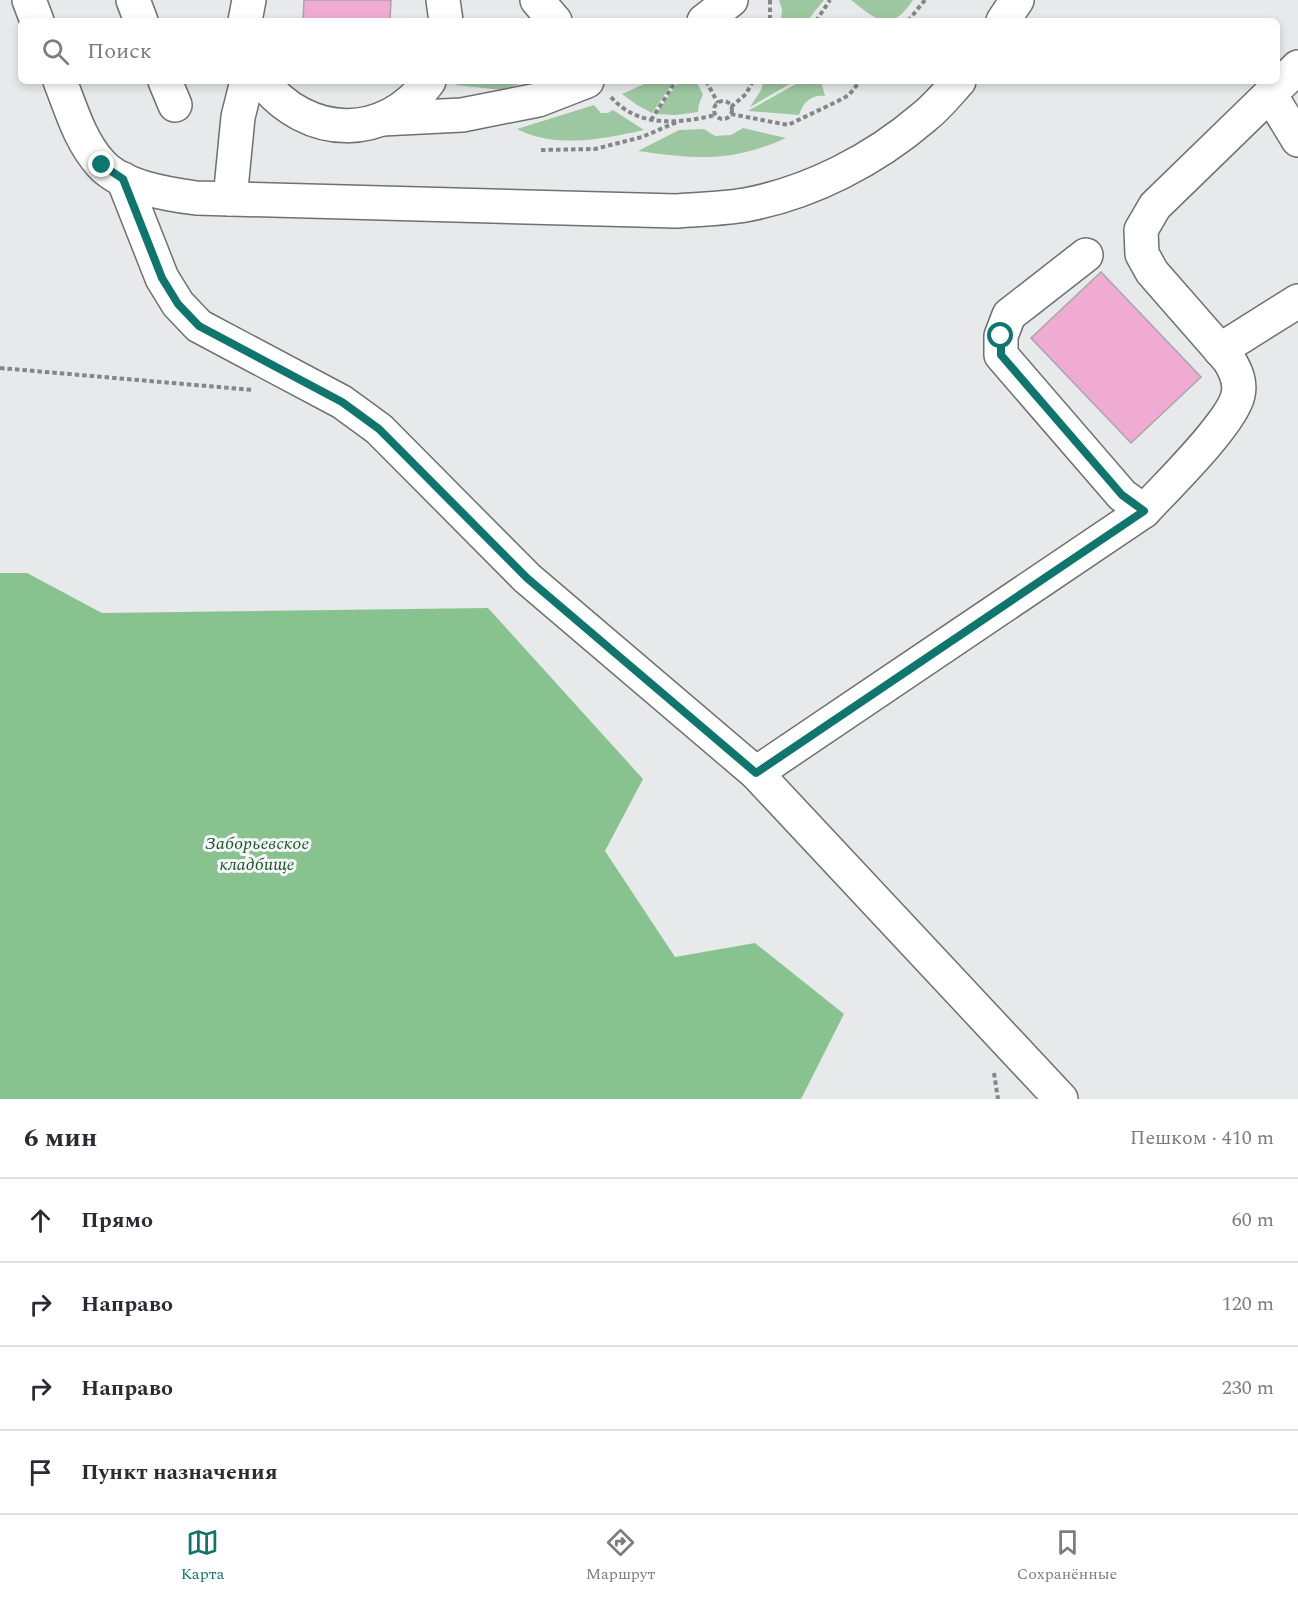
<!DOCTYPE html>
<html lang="ru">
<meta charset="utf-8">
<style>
:root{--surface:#fff;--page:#f7f7f7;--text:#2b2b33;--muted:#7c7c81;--line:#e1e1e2;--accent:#0f766e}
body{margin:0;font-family:Spectral,serif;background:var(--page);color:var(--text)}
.stop{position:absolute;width:18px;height:18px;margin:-14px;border:4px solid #0f766e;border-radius:50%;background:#fff}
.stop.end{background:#0f766e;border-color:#fff;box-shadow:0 2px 6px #0008}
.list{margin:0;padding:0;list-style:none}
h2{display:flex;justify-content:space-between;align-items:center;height:78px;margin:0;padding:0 24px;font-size:26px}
h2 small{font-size:20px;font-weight:400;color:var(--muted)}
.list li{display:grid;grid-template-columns:39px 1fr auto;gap:18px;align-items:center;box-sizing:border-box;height:84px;padding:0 24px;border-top:2px solid var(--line)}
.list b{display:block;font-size:22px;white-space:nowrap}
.list em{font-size:20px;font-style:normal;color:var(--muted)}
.icon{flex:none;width:33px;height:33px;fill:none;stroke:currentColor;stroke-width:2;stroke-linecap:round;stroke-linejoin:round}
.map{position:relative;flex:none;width:1298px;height:1099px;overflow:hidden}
.search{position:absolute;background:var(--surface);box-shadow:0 3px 9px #0003;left:18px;right:18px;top:18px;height:66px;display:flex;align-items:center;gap:15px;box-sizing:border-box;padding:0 21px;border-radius:9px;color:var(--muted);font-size:22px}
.sheet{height:414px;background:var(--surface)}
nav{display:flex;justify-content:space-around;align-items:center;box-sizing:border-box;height:84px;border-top:2px solid var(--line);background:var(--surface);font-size:16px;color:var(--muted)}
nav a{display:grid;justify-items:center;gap:3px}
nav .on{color:var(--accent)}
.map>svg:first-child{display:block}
</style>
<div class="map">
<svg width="1298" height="1099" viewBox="0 0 1298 1099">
<rect width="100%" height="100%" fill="#e8e9eb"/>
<g fill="#9dc7a1">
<path d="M 779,0 L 824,0 L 807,21 L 781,21 L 782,9 Z"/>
<path d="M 851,0 L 913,0 C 890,34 878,21 851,0 Z"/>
<path d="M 457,81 L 524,81 L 525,82 L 501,90 L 456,85 Z"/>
<path d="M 651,81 L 674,81 L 652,113 L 637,105 L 622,94 Z"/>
<path d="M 679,81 L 696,81 L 703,94 L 699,104 L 698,112 L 676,115 L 656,114 Z"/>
<path d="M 764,81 L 795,81 L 750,107 L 761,90 Z"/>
<path d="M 801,81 L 821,81 L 825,96 C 812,94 803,102 799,115 L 748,111 Z"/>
<path d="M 594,105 L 601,113 L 608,113 L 613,110 L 644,130 C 604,139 556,149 517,129 Z"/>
<path d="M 743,128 L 786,138 C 730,163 697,159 638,151 L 679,130 L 704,129 L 715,136 L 731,135 Z"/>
</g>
<path fill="#88c38f" d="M 0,573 L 27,573 L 102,613 L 488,608 L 643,779 L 605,851 L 675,957 L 755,943 L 844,1014 L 801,1099 L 0,1099 Z"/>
<g fill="#f0abd2" stroke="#a8a6a7" stroke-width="1.5">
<path d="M 304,0 L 391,0 L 390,21 L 303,21 Z"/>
<path d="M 1101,272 L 1201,377 L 1131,443 L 1031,338 Z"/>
</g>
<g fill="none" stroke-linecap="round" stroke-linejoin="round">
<g stroke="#6e7071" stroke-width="36">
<g id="minor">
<path d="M 29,0 L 37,21"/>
<path d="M 133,0 L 141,21"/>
<path d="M 443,0 L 446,21"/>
<path d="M 537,0 L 555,21"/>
<path d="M 245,21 L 249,0"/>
<path d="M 704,21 L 731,0"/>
<path d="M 1003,21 L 1017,0"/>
<path d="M 60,81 C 71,109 80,141 101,164 C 122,187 166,194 196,198 L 676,211 C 698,209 722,209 745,205 C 810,193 874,160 924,117 C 937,107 948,93 959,81"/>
<path d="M 165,81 L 175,105"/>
<path d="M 262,81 C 307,139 385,142 429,81"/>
<path d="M 1270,94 L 1298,140"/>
<path d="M 382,119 L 462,115 L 538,100 L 587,81"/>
<path d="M 123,179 L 162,278 L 178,304 L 199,326 L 342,402 L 379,429 L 527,578 L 756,773 L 1061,1099"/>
<path d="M 230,199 L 238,117 L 247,81"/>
<path d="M 1086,255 L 1009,315 L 1001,336 L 1001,355 L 1122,495 L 1144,511 C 1166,487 1232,423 1238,395 C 1241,382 1236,371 1229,360 L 1152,272 L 1142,254 L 1141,230 L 1155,206 L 1298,67"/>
<path d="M 1220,350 L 1298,301"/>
<path d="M 756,773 L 1144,511"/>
</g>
</g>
<g stroke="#858687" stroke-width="4" stroke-dasharray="4.5 3" stroke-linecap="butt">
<path d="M 770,0 L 770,21"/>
<path d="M 816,21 L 830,0"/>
<path d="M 908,21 L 925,0"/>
<path d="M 706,81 L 718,103"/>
<path d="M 611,97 C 639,129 680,123 716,115"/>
<circle cx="723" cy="110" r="9"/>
<path d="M 731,107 L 746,94 L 753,81"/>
<path d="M 731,114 L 788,125 L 838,101 L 849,95 L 860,81"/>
<path d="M 651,120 L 676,81"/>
<path d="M 541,150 L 595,149 L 642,137 L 677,122"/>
<path d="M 0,368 L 253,390"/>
<path d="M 994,1073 L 998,1099"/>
</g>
<use href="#minor" stroke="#fff" stroke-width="33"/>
</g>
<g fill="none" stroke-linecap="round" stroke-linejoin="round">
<path stroke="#0f766e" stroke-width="8" d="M 102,165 L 123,179 L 162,278 L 178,304 L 199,326 L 342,402 L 379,429 L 527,578 L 756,773 L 1144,511 L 1122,495 L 1001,355 L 1001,336"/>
</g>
<g text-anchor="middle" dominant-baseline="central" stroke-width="6" stroke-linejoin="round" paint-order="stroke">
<g font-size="18" font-style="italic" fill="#1a5828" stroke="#f5f6f8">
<text x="257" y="843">Заборьевское<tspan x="257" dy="21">кладбище</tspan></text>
</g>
</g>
</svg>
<div class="stop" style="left:1001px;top:336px"></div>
<div class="stop end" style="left:102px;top:165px"></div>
<div class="search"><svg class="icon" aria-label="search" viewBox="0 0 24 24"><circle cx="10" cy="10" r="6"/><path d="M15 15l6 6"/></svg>Поиск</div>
</div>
<section class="sheet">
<h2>6 мин<small>Пешком · 410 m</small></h2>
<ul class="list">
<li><svg class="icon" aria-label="ahead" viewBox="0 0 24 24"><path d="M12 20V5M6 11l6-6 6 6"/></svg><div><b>Прямо</b></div><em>60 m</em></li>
<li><svg class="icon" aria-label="right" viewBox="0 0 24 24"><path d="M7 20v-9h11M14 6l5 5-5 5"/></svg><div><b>Направо</b></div><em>120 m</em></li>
<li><svg class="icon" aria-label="right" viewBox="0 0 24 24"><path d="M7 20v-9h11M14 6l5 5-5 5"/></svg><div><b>Направо</b></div><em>230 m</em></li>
<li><svg class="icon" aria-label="arrive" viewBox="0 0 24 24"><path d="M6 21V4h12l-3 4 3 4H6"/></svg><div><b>Пункт назначения</b></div></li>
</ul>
</section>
<nav>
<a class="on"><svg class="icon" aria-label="map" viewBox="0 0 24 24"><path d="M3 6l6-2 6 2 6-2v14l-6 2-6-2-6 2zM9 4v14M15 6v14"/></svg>Карта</a>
<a><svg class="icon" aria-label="directions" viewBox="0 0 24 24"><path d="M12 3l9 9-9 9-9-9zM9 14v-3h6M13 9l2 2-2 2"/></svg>Маршрут</a>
<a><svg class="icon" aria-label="saved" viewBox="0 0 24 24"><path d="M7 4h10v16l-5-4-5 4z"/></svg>Сохранённые</a>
</nav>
